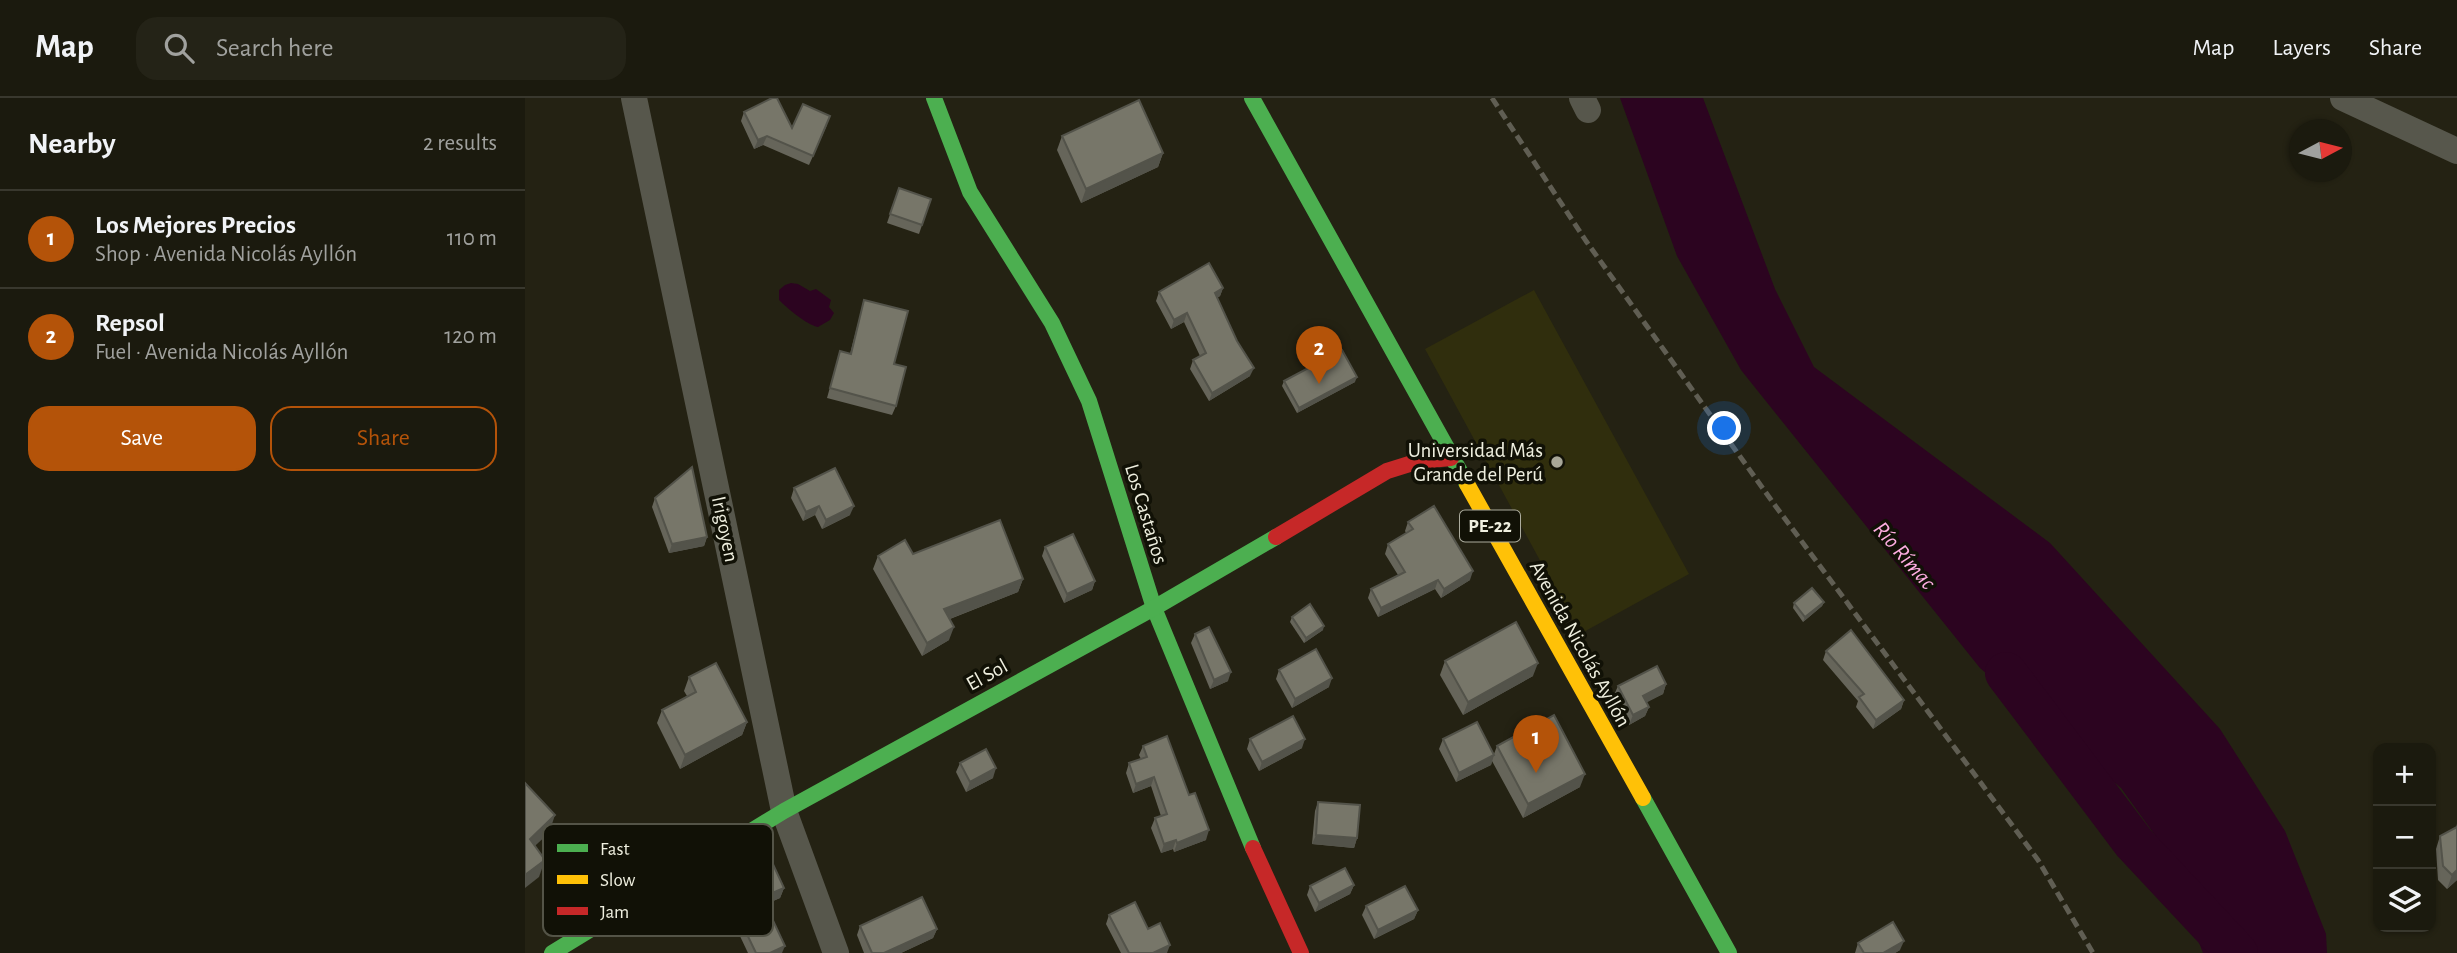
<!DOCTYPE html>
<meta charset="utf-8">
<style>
:root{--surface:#1b1a0e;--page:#242317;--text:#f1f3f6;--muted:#a0a19e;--line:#39382e;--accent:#b45309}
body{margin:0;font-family:"Alegreya Sans",sans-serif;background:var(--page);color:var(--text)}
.controls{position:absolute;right:21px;bottom:21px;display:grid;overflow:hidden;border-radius:14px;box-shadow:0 2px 5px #0004}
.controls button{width:63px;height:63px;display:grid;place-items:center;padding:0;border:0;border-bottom:2px solid var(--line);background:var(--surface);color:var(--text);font:35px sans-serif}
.compass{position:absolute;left:1764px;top:21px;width:63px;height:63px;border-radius:50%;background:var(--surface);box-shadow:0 2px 5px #0004;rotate:83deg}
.you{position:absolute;left:1200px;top:331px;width:24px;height:24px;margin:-18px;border:5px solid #fff;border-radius:50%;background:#1a73e8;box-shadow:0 0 0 10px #1a73e833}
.badge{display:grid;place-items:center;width:46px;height:46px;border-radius:50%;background:var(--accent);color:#fff;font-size:23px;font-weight:700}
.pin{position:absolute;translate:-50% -58px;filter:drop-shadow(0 2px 4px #0008)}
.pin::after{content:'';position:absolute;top:37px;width:24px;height:21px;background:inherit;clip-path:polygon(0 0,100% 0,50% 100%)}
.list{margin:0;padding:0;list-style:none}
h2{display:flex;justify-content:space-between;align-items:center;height:91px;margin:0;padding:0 28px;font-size:30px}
h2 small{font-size:23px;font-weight:400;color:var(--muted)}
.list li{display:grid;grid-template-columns:46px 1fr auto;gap:21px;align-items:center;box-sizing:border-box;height:98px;padding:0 28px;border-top:2px solid var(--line)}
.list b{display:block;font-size:26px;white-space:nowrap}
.list p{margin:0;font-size:23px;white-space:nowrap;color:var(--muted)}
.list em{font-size:23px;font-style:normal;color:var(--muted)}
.actions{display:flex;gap:14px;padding:21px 28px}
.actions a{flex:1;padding:16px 0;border:2px solid var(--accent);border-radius:21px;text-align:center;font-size:24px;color:var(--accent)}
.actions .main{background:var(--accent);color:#fff}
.icon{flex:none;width:38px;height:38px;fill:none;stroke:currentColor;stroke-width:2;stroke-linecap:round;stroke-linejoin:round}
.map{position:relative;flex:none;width:1932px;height:855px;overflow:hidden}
header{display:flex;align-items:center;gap:42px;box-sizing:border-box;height:98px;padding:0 35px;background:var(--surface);border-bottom:2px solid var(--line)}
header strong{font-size:33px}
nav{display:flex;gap:38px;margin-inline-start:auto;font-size:24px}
.search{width:490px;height:63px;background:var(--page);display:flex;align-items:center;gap:18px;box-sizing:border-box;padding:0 24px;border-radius:21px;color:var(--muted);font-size:26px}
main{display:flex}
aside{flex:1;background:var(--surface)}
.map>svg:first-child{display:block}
</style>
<header>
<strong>Map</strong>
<div class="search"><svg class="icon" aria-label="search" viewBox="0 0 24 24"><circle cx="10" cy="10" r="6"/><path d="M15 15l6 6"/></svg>Search here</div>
<nav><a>Map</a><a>Layers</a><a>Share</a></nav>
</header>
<main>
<aside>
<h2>Nearby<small>2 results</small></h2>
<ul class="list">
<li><span class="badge">1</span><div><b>Los Mejores Precios</b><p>Shop · Avenida Nicolás Ayllón</p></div><em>110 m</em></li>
<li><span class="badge">2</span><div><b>Repsol</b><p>Fuel · Avenida Nicolás Ayllón</p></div><em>120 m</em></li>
</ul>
<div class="actions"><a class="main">Save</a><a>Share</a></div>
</aside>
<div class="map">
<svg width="1932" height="855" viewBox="0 0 1932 855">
<rect width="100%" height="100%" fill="#242213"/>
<path fill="#302e0d" d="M 1009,192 L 1164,476 L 1055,536 L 900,251 Z"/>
<g fill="#2c0420">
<path d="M 1095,0 L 1178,0 L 1250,191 L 1289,269 L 1525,445 L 1695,631 L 1760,733 L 1801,836 L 1802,855 L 1678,855 L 1637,747 L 1596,690 L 1455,570 L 1216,272 L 1152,158 Z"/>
<path d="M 266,185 L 273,186 L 285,193 L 291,191 L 306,202 L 304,209 L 309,215 L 305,222 L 293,229 C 282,227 262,210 254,202 L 254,192 L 260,187 Z"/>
</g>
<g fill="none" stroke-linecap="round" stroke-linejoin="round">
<path stroke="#2c0420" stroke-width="42" d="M 1481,575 L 1609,745 L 1712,855"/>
<g stroke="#57574c" stroke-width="26">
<path d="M 109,0 L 259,713 L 311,855"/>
<path d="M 1057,0 L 1063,12"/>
<path d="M 1818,0 L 1932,53"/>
</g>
<g stroke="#4caf50" stroke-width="16">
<path d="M 409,0 L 445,94 L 527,225 L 564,303 L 629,510 L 728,750"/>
<path d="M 727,0 L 942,386"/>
<path d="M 1118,700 L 1204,855"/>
<path d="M 27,855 L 259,713 L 629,510 L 751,439"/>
</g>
<path stroke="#ffc107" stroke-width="16" d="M 942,386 L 1118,700"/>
<g stroke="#c62828" stroke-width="16">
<path d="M 751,439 L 862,373 L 894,363 L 926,360"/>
<path d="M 728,750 L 776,855"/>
</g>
<path stroke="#605e53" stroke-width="5" stroke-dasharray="10 5" stroke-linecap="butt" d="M 967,0 L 1061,143 L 1249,406 L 1513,762 L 1568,855"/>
</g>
<g fill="#66655a">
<path d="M 219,14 L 267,30 L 302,27 L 284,67 L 238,47 L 229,51 L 216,23 Z"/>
<path d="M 537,38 L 638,55 L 633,69 L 556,105 L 532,52 Z"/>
<path d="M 374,90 L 406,101 L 394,136 L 362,125 Z"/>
<path d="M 698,190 L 695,198 L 692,200 L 725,278 L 684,303 L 665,271 L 668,262 L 675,258 L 659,224 L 646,231 L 631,203 L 634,194 Z"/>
<path d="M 339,202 L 369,266 L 371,308 L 367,317 L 302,300 L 315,253 L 325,256 Z"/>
<path d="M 759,283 L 830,284 L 772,315 L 757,288 Z"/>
<path d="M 269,390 L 325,417 L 297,431 L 290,417 L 278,423 L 266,400 Z"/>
<path d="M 130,400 L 182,439 L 179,448 L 144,455 L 127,409 Z"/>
<path d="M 883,424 L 945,482 L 916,500 L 910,491 L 853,519 L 843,500 L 846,491 L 873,477 L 860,456 L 863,446 L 881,435 L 880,433 Z"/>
<path d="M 520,449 L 570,483 L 567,492 L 539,505 L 517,458 Z"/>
<path d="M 353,458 L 498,481 L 493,494 L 425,521 L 424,542 L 397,558 L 348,471 Z"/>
<path d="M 1299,504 L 1297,508 L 1278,524 L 1268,510 L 1269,505 Z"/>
<path d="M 767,519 L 798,532 L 779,545 L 765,524 Z"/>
<path d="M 670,536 L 703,583 L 685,591 L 666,545 Z"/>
<path d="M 1301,553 L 1379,602 L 1376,611 L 1348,631 L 1331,609 L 1333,603 L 1298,562 Z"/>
<path d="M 920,563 L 1008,578 L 938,617 L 915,577 Z"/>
<path d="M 754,572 L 804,589 L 767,610 L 751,581 Z"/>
<path d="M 164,579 L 222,624 L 217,637 L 155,671 L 132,625 L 137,612 L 162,598 L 159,593 Z"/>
<path d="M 1141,586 L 1138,596 L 1121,604 L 1124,609 L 1120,618 L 1104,627 L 1089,597 L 1093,588 Z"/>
<path d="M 725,641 L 777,650 L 734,673 L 722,651 Z"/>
<path d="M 918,641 L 969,656 L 972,648 L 1055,689 L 998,720 L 967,663 L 966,667 L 931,684 L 914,651 Z"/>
<path d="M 618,648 L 681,742 L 649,754 L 648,751 L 636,755 L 626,730 L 630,720 L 636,718 L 626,688 L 608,695 L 601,675 L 604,665 L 616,661 L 614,657 Z"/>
<path d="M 435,665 L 468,680 L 441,694 L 431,674 Z"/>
<path d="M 793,704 L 832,740 L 829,750 L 787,746 L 790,713 Z"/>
<path d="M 1932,726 L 1932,782 L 1922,791 L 1913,782 L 1911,751 L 1915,738 L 1931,730 Z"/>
<path d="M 226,772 L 259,790 L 255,800 L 234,809 L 222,781 Z"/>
<path d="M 829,787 L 825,796 L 790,814 L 782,797 L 785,788 Z"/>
<path d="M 841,808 L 893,812 L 889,821 L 849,841 L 837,817 Z"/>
<path d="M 584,817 L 623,831 L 642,855 L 596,855 L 581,826 Z"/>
<path d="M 217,826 L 257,855 L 223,855 L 214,836 Z"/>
<path d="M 335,828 L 412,831 L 408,840 L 376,855 L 339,855 L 332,837 Z"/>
<path d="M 1333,845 L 1375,852 L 1370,855 L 1330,855 Z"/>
</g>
<g fill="#53534a">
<path d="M 242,38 L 238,47 L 229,51 L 233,42 Z"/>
<path d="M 638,55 L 633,69 L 556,105 L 561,91 Z"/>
<path d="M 698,190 L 695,198 L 687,203 L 690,195 Z"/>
<path d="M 662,215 L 659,224 L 646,231 L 649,222 Z"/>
<path d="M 729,270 L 725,278 L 684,303 L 687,295 Z"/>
<path d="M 832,279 L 830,284 L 772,315 L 774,310 Z"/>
<path d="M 294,408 L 290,417 L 278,423 L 281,414 Z"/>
<path d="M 329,408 L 325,417 L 297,431 L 301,422 Z"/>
<path d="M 182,439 L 179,448 L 144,455 L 147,446 Z"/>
<path d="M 948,473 L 945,482 L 916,500 L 919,491 Z"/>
<path d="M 498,481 L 493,494 L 414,525 L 419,511 Z"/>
<path d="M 913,482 L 910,491 L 853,519 L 856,510 Z"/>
<path d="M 570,483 L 567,492 L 539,505 L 542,496 Z"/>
<path d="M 1299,504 L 1297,508 L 1278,524 L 1280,519 Z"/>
<path d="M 799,528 L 798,532 L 779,545 L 781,540 Z"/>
<path d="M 429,529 L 424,542 L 397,558 L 402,545 Z"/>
<path d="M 1013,565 L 1008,578 L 938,617 L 943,604 Z"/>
<path d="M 706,574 L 703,583 L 685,591 L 689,582 Z"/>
<path d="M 807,580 L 804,589 L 767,610 L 770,601 Z"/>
<path d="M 1141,586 L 1138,596 L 1115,608 L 1118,598 Z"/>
<path d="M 1379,602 L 1376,611 L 1348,631 L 1351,622 Z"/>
<path d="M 1124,609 L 1120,618 L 1104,627 L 1108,617 Z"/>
<path d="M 222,624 L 217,637 L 155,671 L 160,657 Z"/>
<path d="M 780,641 L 777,650 L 734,673 L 737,664 Z"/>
<path d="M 969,657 L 966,667 L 931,684 L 934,675 Z"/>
<path d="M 471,670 L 468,680 L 441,694 L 445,684 Z"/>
<path d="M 1060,676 L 1055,689 L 998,720 L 1003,706 Z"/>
<path d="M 629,679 L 626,688 L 608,695 L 611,686 Z"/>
<path d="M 30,717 L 24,735 L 0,757 L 5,741 Z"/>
<path d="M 684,732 L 681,742 L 649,754 L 652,745 Z"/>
<path d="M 791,737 L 832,740 L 829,750 L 787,746 Z"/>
<path d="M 651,742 L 648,751 L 636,755 L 639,746 Z"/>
<path d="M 20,762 L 14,779 L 0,790 L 0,777 Z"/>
<path d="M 1932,772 L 1932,782 L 1922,791 L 1927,777 Z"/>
<path d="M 829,787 L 825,796 L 790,814 L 794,805 Z"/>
<path d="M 259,790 L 255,800 L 234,809 L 238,799 Z"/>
<path d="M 893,812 L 889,821 L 849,841 L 853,832 Z"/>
<path d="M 412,831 L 408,840 L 376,855 L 359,855 Z"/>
<path d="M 1379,843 L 1375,852 L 1370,855 L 1358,855 Z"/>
<path d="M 645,847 L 642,855 L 628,855 Z"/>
<path d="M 260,848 L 257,855 L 245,855 Z"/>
</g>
<g fill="#777669" stroke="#53534a" stroke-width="2">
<path d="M 247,0 L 252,0 L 267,30 L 278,6 L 305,18 L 288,58 L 242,38 L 233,42 L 219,14 Z"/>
<path d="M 614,2 L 638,55 L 561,91 L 537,38 Z"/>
<path d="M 374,90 L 406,101 L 397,127 L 365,116 Z"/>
<path d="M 684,165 L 698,190 L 690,195 L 712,243 L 729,270 L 687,295 L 668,262 L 681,255 L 662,215 L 649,222 L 634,194 Z"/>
<path d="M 339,202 L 383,213 L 369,266 L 381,269 L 371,308 L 305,290 L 315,253 L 326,256 Z"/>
<path d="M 817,252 L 832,279 L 774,310 L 759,283 Z"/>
<path d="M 167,369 L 182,439 L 147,446 L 130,400 Z"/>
<path d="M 310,370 L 329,408 L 301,422 L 294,408 L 281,414 L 269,390 Z"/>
<path d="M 909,408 L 948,473 L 919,491 L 913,482 L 856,510 L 846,491 L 880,474 L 863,446 L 888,431 L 883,424 Z"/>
<path d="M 475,422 L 498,481 L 419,511 L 429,529 L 402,545 L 353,458 L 380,442 L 388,456 Z"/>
<path d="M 548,436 L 570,483 L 542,496 L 520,449 Z"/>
<path d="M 1287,490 L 1299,504 L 1280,519 L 1269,505 Z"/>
<path d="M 785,506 L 799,528 L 781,540 L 767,519 Z"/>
<path d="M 991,524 L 1013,565 L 943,604 L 920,563 Z"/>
<path d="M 684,529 L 706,574 L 689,582 L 670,536 Z"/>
<path d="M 1326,532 L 1379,602 L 1351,622 L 1334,599 L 1339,596 L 1301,553 Z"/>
<path d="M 791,551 L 807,580 L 770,601 L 754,572 Z"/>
<path d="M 191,565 L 222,624 L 160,657 L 137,612 L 171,594 L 164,579 Z"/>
<path d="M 1132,568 L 1141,586 L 1118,598 L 1124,609 L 1108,617 L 1093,588 Z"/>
<path d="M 1029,617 L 1060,676 L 1003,706 L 972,648 Z"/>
<path d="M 768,618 L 780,641 L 737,664 L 725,641 Z"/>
<path d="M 952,624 L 969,657 L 934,675 L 918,641 Z"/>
<path d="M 642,638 L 664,697 L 670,695 L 684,732 L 652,745 L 651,742 L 639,746 L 630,720 L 642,716 L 629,679 L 611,686 L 604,665 L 622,659 L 618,648 Z"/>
<path d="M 461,651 L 471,670 L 445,684 L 435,665 Z"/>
<path d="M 0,685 L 30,717 L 5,741 L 20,762 L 0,777 Z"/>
<path d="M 793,704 L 835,707 L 832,740 L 791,737 Z"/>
<path d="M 1932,729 L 1932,772 L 1927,777 L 1918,768 L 1915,738 Z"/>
<path d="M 246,762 L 259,790 L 238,799 L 226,772 Z"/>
<path d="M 820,770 L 829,787 L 794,805 L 785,788 Z"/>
<path d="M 880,788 L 893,812 L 853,832 L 841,808 Z"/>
<path d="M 397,799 L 412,831 L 359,855 L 347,855 L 335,828 Z"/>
<path d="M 610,804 L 623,831 L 635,825 L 645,847 L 628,855 L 604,855 L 584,817 Z"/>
<path d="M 244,814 L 260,848 L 245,855 L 231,855 L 217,826 Z"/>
<path d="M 1368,824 L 1379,843 L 1358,855 L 1339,855 L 1333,845 Z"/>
</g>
<circle fill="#a8a798" stroke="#111106" stroke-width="2.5" cx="1032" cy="364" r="7"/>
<g text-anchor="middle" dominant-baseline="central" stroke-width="7" stroke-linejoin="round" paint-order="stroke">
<rect fill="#111106" stroke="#acac9e" stroke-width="2" x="935" y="412.5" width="60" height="31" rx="5"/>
<g font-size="19" font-weight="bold" fill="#efefdf">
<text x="965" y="428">PE-22</text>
</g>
<g font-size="21" fill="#efefdf" stroke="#111106" text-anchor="end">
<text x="1018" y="352">Universidad Más<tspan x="1018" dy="24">Grande del Perú</tspan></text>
</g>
<g font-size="21" fill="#efefdf" stroke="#111106">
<text transform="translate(621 416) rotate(73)">Los Castaños</text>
<text transform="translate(200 431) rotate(78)">Irigoyen</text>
<text transform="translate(1055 546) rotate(61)">Avenida Nicolás Ayllón</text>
<text transform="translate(462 577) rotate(-29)">El Sol</text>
</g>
<g font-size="23" font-style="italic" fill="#feade1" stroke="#111106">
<text transform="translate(1379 458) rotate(49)">Río Rímac</text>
</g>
</g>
<rect x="18" y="726" width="230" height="112" rx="10" fill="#111106" stroke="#545447" stroke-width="2"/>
<rect x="32" y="746" width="31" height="8" fill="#4caf50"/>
<rect x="32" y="777" width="31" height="9" fill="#ffc107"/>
<rect x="32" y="809" width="31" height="8" fill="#c62828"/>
<g font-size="19" fill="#efefdf">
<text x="75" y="757">Fast</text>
<text x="75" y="788">Slow</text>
<text x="75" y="820">Jam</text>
</g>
</svg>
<div class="controls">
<button>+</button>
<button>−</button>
<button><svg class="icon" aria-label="layers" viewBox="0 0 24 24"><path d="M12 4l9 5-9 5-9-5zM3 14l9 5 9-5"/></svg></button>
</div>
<svg class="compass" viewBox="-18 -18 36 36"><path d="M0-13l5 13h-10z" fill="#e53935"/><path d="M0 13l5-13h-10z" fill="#a0a19e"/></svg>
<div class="you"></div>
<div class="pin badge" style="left:1011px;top:675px">1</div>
<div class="pin badge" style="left:794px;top:286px">2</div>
</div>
</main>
